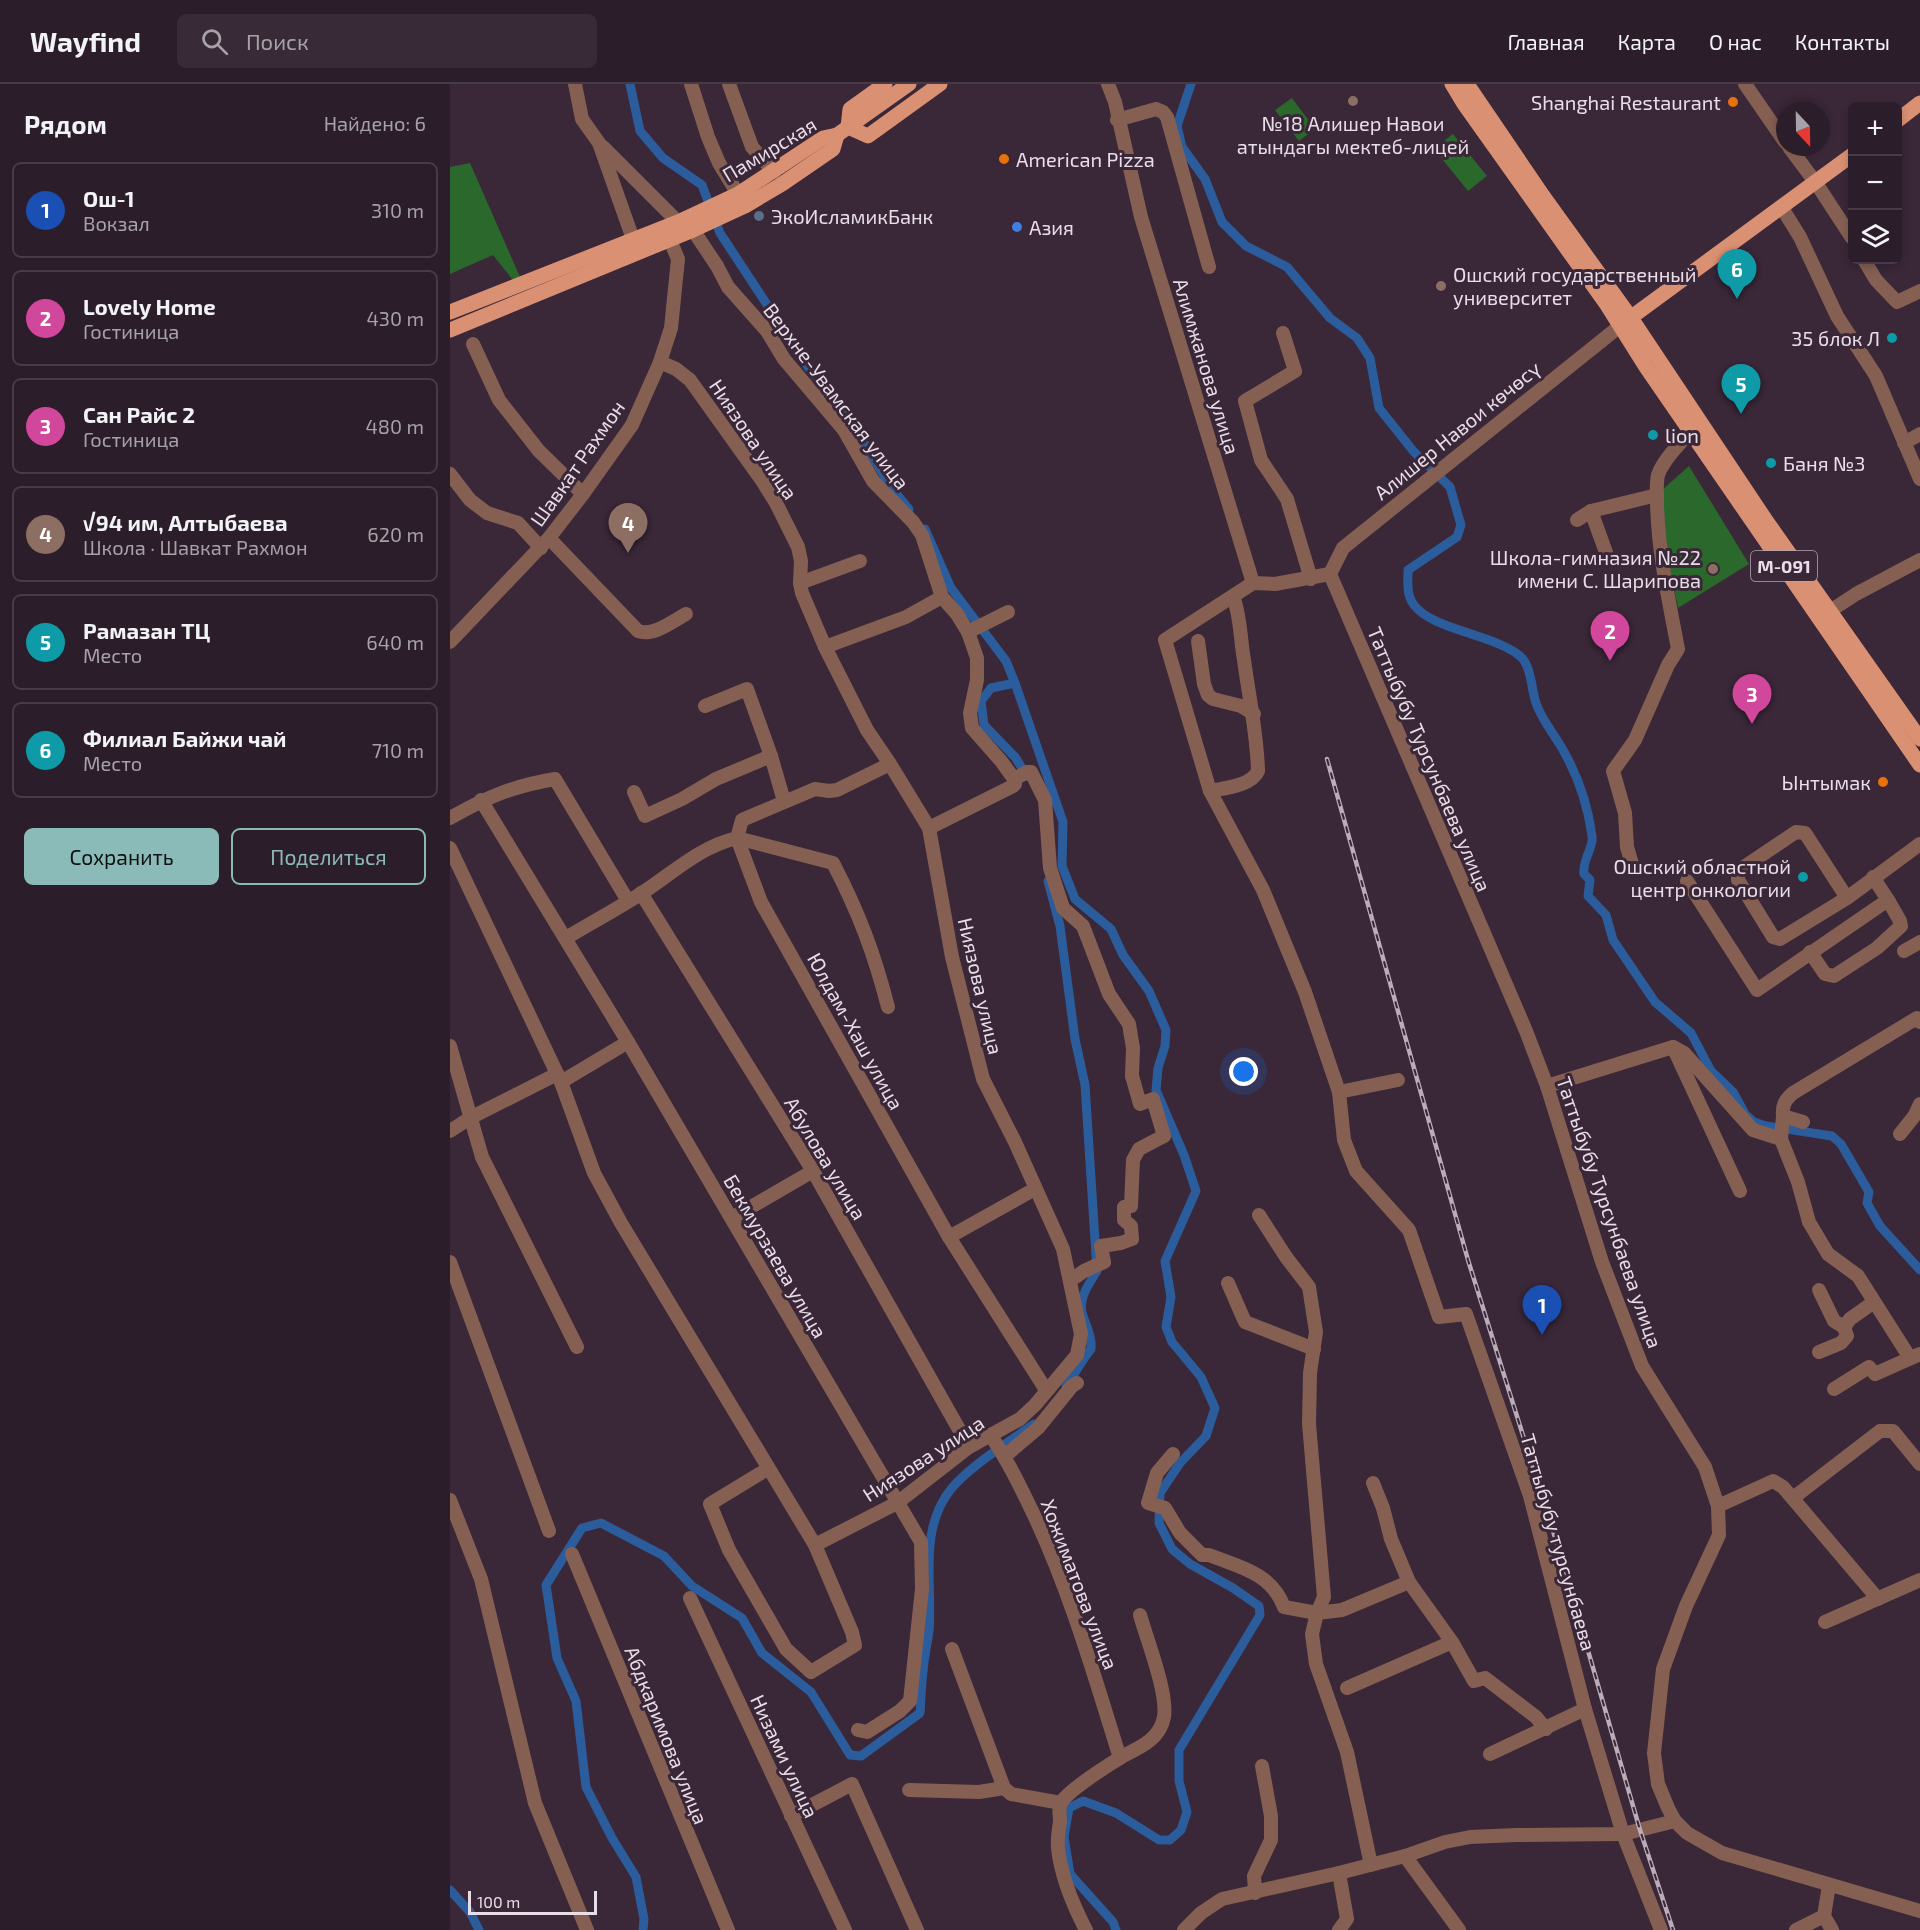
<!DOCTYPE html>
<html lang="ru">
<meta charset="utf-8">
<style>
:root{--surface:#2c1d2a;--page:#382a36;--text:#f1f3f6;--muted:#a6a2a8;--line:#483b47;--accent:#8bbbb9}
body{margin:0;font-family:"Exo 2",sans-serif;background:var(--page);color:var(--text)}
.controls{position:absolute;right:18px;top:18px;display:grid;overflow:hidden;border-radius:9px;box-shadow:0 3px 9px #0003}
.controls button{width:54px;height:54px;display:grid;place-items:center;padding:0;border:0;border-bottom:2px solid var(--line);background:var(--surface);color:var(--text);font:30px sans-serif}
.compass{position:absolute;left:1326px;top:18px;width:54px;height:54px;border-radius:50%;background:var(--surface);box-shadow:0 3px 9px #0003;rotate:158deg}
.scale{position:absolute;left:18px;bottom:15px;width:129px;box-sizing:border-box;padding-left:6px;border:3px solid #e9dde8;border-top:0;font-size:16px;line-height:21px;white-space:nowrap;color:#e9dde8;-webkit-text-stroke:4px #3a2738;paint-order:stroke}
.you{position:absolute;left:794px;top:988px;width:21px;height:21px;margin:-15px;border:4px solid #fff;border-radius:50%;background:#1a73e8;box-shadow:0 0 0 9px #1a73e833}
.badge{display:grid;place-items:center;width:39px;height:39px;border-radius:50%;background:var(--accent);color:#fff;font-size:20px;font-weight:700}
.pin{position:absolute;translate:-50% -50px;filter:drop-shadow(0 2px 3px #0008)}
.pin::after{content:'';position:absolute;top:32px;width:21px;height:18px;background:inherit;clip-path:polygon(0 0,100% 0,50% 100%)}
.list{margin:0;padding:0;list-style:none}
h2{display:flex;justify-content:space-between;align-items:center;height:78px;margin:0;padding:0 24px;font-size:26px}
h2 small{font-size:20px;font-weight:400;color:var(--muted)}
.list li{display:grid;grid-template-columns:39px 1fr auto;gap:18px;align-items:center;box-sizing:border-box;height:96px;margin:0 12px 12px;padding:0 12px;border:2px solid var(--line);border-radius:9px}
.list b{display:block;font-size:22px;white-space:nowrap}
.list p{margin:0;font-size:20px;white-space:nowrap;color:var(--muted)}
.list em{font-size:20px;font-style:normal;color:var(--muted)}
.actions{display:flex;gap:12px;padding:18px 24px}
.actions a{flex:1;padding:14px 0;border:2px solid var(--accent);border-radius:9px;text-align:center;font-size:21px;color:var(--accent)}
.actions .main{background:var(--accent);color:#111}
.icon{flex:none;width:33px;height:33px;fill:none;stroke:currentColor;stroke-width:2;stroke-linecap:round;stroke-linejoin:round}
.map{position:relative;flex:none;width:1470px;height:1846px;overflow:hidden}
header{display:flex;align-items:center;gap:36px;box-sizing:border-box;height:84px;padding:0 30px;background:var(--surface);border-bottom:2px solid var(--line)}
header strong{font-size:28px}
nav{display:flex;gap:33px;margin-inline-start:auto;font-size:21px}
.search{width:420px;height:54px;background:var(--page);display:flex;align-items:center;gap:15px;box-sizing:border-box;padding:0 21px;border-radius:9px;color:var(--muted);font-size:22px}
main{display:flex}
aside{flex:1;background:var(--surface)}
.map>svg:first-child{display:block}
</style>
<header>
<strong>Wayfind</strong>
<div class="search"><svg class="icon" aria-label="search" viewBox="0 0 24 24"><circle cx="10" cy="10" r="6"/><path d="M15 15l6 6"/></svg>Поиск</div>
<nav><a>Главная</a><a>Карта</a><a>О нас</a><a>Контакты</a></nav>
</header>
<main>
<aside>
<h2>Рядом<small>Найдено: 6</small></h2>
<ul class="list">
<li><span class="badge" style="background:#1a4fb4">1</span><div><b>Ош-1</b><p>Вокзал</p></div><em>310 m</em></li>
<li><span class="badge" style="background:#d1479c">2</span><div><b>Lovely Home</b><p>Гостиница</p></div><em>430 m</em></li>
<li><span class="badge" style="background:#d1479c">3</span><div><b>Сан Райс 2</b><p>Гостиница</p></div><em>480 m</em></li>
<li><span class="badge" style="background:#8d6e63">4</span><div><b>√94 им, Алтыбаева</b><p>Школа · Шавкат Рахмон</p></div><em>620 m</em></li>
<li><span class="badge" style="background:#0f9aa8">5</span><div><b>Рамазан ТЦ</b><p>Место</p></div><em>640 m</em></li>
<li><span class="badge" style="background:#0f9aa8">6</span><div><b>Филиал Байжи чай</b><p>Место</p></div><em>710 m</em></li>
</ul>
<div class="actions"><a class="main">Сохранить</a><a>Поделиться</a></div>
</aside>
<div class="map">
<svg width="1470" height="1846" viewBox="0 0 1470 1846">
<rect width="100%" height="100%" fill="#3a2738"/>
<g fill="#2a682b">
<path d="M 842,14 L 865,45 L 849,57 L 825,26 Z"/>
<path d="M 1003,50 L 1037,92 L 1018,107 L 984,65 Z"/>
<path d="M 20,79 L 70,193 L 62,195 L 43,171 L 0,190 L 0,83 Z"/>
<path d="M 1239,382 L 1299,480 L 1228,524 L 1210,438 L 1212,406 Z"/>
</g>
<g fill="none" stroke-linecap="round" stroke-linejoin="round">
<g stroke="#2b5d9d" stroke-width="9">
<path d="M 180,0 L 190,47 L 213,74 L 252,101 L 270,149 L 358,283 L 399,334 L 440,402 L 459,425"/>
<path d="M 741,0 L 727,42 L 732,63 L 755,95 L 772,138 L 796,162 L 837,183 L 880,234 L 907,254 L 920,274 L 929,324 L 964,368 L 1000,403 L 1011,441 L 1007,453 L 958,486 C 958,497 956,511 964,521 C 981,545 1045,551 1070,572 C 1082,583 1081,605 1086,619 C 1091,635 1105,651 1113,666 C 1128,692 1138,722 1142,752 C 1144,764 1132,775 1134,790 L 1140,796 L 1138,812 L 1156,831 L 1163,856 L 1205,918 L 1241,949 L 1261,987 L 1283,1008 L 1295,1030 L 1304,1038 L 1316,1042 L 1382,1052 L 1391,1060 L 1419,1108 L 1417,1119 L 1430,1142 L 1470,1186"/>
<path d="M 475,445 L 501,504 L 556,577 L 565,599 L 613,738 L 612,782 L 625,815 L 661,845 L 673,871 L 699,907 L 716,946 L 715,962 L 708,984 L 706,1006 L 734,1071 L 746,1107 L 715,1177 L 721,1213 L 716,1243 L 722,1258 L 751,1293 L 765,1324 L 756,1352 L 730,1379 L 710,1409 L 709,1439 L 722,1465 L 740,1480 L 783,1504 L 809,1522 L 810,1531 L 729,1666 L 729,1697 L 737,1728 L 731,1746 L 720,1756 L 709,1756 L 666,1729 L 633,1717 L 619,1724 L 614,1753 L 620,1790 L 663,1838 L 666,1846"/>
<path d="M 565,599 L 541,604 L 531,617 L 534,641 L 565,673 L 577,692"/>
<path d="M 598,797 L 610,842 L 625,955 L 635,1001 L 647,1187 C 639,1200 627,1215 633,1232 C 637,1244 642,1253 641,1265 C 631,1277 625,1290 616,1302"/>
<path d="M 0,1806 L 20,1828 L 29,1846"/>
<path d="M 193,1846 L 194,1835 L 186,1793 L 162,1754 L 136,1703 L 126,1617 L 107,1574 L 96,1501 L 132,1444 L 151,1439 L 214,1472 L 242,1502 L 292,1534 L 312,1569 L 361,1608 L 400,1671 L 411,1672 L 470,1629 C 471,1616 471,1602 473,1588 C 474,1574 477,1561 479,1547 C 483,1500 468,1446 501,1405 C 520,1382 559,1358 584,1340"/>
</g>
<g stroke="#856052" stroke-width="14">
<path d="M 125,0 L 132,35 L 149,59 L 183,155"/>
<path d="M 241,0 L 258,53 L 269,79 L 288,110"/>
<path d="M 279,0 L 302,63 L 324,88"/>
<path d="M 658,0 L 665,18 L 691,133 L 803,499 L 825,500 L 880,490"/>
<path d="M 1295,0 L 1335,58"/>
<path d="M 667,36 L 706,25 L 713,28 L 717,33 L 759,183"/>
<path d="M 153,63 L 228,138"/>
<path d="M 1339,63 L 1366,99 L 1402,154"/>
<path d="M 1332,124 L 1350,153 L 1387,232 L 1426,292 L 1470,395"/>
<path d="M 243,146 L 267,182 L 278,203 L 317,247 L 334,275 L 394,346 L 423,397 L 463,438 L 472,451 L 492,513 L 507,530 L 518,548 L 527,574 L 527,596 L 520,629 L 522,644 L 551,677 L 564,695"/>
<path d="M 1414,176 L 1426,196 L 1447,218 L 1470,207"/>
<path d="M 833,249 L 845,287 L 795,317 L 811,376 L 837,415 L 861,495"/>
<path d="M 23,260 L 49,316 L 89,367 L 133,410"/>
<path d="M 210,278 L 226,285 L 240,296 L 313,398 L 326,419 L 348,463 L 351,477 L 350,499 L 352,509 L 375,563 L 417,646 L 440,680 L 479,744 L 502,873 L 533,995 L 565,1058 L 613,1165 L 631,1250 L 627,1271 L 585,1321 L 570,1335 L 519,1363 L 447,1419 L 365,1461"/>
<path d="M 1454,359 L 1470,350"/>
<path d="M 0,390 L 20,416 L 37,429 L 68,439 L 91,464"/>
<path d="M 1141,427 L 1158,474"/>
<path d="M 1127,436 L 1141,427 L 1207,411"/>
<path d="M 99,454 L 188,547 C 203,553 223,537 236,530"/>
<path d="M 880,490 L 1076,947 L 1097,1002 L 1152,1178 L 1192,1282 L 1255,1383 L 1268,1422 L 1269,1451 L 1236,1522 L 1213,1585 L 1204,1669 L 1208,1700 L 1218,1724 L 1225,1737 L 1237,1749 L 1272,1769 L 1470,1827"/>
<path d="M 880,490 L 893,464 L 1170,242"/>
<path d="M 350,499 L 410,477"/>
<path d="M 803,499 L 715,556 L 760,707 L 813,806 L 855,908 L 889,1008 L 894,1056 L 906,1087 L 959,1146 L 989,1233 L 1016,1230 L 1080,1412 L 1135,1625 L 1173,1750 L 1211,1846"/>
<path d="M 1380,527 L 1406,510 L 1470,476"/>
<path d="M 518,548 L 558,528"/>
<path d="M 748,557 L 754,600 L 758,611 L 763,615 L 791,622 L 804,630"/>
<path d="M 0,558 L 99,454 L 133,410 L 182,341 L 210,278 L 221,244 L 228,175 L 220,156"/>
<path d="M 375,563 L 456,533 L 492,513"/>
<path d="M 255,622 L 297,605 L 321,672 L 334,717"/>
<path d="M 440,680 L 387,706 L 379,707 L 365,705 L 292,736 L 287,754 L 311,818 L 499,1153 L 596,1306"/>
<path d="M 760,707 C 775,704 801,702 808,687 C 807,649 799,613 794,576 C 790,554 791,533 783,512"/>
<path d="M 184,708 L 195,732 L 232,715 L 266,695 L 321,672"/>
<path d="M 31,716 L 178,958 L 471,1458 L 472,1505 L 460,1617 L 450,1627 L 417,1648 L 408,1646"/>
<path d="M 0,734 C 37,713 63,702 105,695 L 178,817"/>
<path d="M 479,744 L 563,702 L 565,700 L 564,695 L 577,688 L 581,688 L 595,716 L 600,784 L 613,824 L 633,842 L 659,910 L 679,940 L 683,964 L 682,992 L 690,1020 L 703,1015 L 714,1052 L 689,1065 L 683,1076 L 681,1122 L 674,1123 L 674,1136 L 681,1142 L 682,1155 L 671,1159 L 651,1162 L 654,1178 L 634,1187 L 621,1196"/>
<path d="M 0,764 L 111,998 L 144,1089 L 171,1139 L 365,1461 L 402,1548 L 405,1561 L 361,1588 L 336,1565 L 279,1466 L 260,1420 L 311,1389"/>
<path d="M 1182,780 L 1177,763 L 1175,729 L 1163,687 L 1185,656 L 1218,581 L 1228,565 C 1219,517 1208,468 1207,419 C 1207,410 1206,400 1208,391 C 1212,378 1231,357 1241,348"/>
<path d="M 1237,797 L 1307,906 L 1438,816 L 1423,793"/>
<path d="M 191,809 L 363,1087 L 519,1363"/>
<path d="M 1397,814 L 1355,749 L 1346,748 L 1288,787 L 1288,796 L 1323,853 L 1330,855 L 1397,814 L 1470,760"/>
<path d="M 116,854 C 141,839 167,825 192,809 C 223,789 249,763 287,754 L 383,779 C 409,829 424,869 438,923"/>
<path d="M 1454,867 L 1470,858"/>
<path d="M 1360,868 L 1375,890 L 1384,892 L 1427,864 L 1451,842 L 1450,837 L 1438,816"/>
<path d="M 0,962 L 32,1073 L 127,1263"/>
<path d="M 1223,963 L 1234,969 L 1303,1046 L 1331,1055"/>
<path d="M 111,998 L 178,958"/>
<path d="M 1097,1002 L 1223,963 L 1290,1107"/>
<path d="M 889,1008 L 948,996"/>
<path d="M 1333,1032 L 1331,1055 L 1348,1098 L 1359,1138 L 1378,1170 L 1408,1192 L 1460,1274"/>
<path d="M 1353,1038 L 1333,1032 C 1332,1021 1335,1016 1343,1009 L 1467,934 L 1470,938"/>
<path d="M 0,1047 L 20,1034 L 107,990"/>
<path d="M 1450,1050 L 1465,1031 L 1470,1020"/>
<path d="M 809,1131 L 836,1173 L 859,1203 L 866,1248 L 860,1289 L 859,1340 L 874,1513 L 867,1529 L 862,1550 L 866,1580 L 897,1668 L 921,1781"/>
<path d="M 282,1134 L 363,1087"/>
<path d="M 499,1153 L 585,1105"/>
<path d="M 0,1178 L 99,1447"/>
<path d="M 778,1199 L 795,1238 L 864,1265"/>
<path d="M 1369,1206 L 1384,1237 L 1394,1243"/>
<path d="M 1369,1268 L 1391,1259 L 1397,1252 L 1394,1243 L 1400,1235 L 1424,1218"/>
<path d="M 1384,1305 L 1419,1283 L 1425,1290 L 1470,1270"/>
<path d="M 541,1352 C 558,1377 570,1402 583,1429 C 620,1507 644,1591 670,1674"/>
<path d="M 723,1370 L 707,1389 L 698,1419 L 715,1424 L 730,1449 L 752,1471 L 759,1471 C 790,1483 821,1489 834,1523 L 867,1529 L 892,1526 L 959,1498"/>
<path d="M 555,1372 L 588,1344 L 622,1302 L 627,1299"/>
<path d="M 923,1399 L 933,1424 L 941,1455 L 959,1498 L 1002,1558 L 1024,1597 L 1035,1594 L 1086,1633 L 1096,1645"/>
<path d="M 1343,1414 L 1430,1347 L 1443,1347 L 1470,1380"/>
<path d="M 0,1416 L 31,1495 L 85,1719 L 137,1846"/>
<path d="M 1268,1422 L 1323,1397 L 1333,1403 L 1428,1515"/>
<path d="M 122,1470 L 278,1846"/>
<path d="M 240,1514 L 395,1846"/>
<path d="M 1375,1538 L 1470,1496"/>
<path d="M 502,1565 L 554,1704 L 561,1710 L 611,1719"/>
<path d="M 897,1604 L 1002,1558"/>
<path d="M 1040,1670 L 1135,1625"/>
<path d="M 459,1706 L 529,1708 L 554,1704"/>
<path d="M 341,1732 L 402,1700 L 467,1846"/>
<path d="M 955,1772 L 1009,1846"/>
<path d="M 889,1789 L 897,1835 L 889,1846"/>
<path d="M 805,1809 L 804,1792 L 821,1756 L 821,1732 L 812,1682"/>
<path d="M 1374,1832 L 1382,1846"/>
<path d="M 636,1846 C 623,1821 611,1793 608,1764 C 607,1755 609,1746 610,1737 C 610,1731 608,1724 611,1719 C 617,1707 660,1680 673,1672 C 691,1663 710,1655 714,1633 C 718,1609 697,1556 690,1531"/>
<path d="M 734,1846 L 751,1829 L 772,1815 L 889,1789 L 955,1772 L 995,1758 L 1020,1753 L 1066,1751 L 1173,1750 L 1225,1737"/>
<path d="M 1346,1846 L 1374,1832 L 1379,1801"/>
</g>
<g stroke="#da9072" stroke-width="15">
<path d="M 1002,0 L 1014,20 L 1157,221 L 1196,283 L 1470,681"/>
<path d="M 1017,0 L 1093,112 L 1181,234 L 1315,435 L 1470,655"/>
<path d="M 1448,36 L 1470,19"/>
<path d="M 398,43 L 418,52 L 490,0"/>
<path d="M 398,43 L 400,25 L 435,0"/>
<path d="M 0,228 L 228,138 L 288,110 L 373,54 L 387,51 L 459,0"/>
<path d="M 1172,240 L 1402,71"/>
<path d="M 0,246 L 243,146 L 295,122 L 332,100 L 383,65 L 387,51"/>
</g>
<g stroke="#baacb9" stroke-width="4.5">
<path id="rail" d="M 877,675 L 1018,1176 L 1108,1463 L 1190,1746 L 1223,1846"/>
</g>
<use href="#rail" stroke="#3a2738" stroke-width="2" stroke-dasharray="7" stroke-linecap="butt"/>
</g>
<g fill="#8d6e63" stroke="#3a2738" stroke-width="2">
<circle cx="903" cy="17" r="6"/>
<circle cx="991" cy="202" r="6"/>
<circle cx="1263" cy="485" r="6"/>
</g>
<g fill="#e8710a" stroke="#3a2738" stroke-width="2">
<circle cx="1283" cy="18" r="6"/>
<circle cx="554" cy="75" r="6"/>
<circle cx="1433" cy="698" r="6"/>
</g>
<circle fill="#5c6f8a" stroke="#3a2738" stroke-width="2" cx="309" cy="132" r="6"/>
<circle fill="#3f7fe0" stroke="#3a2738" stroke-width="2" cx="567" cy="143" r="6"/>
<g fill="#0f9aa8" stroke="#3a2738" stroke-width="2">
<circle cx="1442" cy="254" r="6"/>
<circle cx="1203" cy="351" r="6"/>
<circle cx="1321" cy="379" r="6"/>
<circle cx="1353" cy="793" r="6"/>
</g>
<g text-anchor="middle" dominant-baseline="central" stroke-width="6" stroke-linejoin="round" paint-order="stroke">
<rect fill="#3a2738" stroke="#b4a6b3" stroke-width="1.5" x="1301" y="467" width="66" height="30" rx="4.5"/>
<g font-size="18" font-weight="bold" fill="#e9dde8">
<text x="1334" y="482">М-091</text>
</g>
<g font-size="20" fill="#e9dde8" stroke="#3a2738" text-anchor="start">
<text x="1271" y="18" text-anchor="end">Shanghai Restaurant</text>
<text x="903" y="39" text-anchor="middle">№18 Алишер Навои<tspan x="903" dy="23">атындагы мектеб-лицей</tspan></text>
<text x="566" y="75">American Pizza</text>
<text x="321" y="132">ЭкоИсламикБанк</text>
<text x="579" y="143">Азия</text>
<text x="1003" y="190">Ошский государственный<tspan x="1003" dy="23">университет</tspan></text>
<text x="1430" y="254" text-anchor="end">35 блок Л</text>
<text x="1215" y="351">lion</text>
<text x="1333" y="379">Баня №3</text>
<text x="1251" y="473" text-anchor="end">Школа-гимназия №22<tspan x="1251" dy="23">имени С. Шарипова</tspan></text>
<text x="1421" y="698" text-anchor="end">Ынтымак</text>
<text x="1341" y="782" text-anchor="end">Ошский областной<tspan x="1341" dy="23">центр онкологии</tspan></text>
</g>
<g font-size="20" fill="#e9dde8" stroke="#3a2738">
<text transform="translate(319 65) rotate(-31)">Памирская</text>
<text transform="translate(757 282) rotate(73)">Алимжанова улица</text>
<text transform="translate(387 312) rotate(53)">Верхне-Увамская улица</text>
<text transform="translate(1007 346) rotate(-39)">Алишер Навои көчөсү</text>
<text transform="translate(304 355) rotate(56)">Ниязова улица</text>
<text transform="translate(127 379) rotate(-55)">Шавкат Рахмон</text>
<text transform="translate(980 675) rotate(67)">Таттыбубу Турсунбаева улица</text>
<text transform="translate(531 902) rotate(77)">Ниязова улица</text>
<text transform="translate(406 947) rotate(61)">Юлдам-Хаш улица</text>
<text transform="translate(376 1074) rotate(59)">Абулова улица</text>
<text transform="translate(1160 1128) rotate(71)">Таттыбубу Турсунбаева улица</text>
<text transform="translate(326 1172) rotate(60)">Бекмурзаева улица</text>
<text transform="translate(473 1374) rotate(-33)">Ниязова улица</text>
<text transform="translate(1109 1458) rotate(74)">Таттыбубу турсунбаева</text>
<text transform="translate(630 1500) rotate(69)">Хожиматова улица</text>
<text transform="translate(217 1651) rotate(68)">Абдкаримова улица</text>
<text transform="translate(335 1672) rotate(65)">Низами улица</text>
</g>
</g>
</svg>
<div class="controls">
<button>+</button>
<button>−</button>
<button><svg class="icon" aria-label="layers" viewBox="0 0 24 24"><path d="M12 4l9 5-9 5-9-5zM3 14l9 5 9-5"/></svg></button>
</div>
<svg class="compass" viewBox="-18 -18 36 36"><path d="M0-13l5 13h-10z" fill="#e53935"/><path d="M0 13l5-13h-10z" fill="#a6a2a8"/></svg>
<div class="scale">100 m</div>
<div class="you"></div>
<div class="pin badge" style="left:1092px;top:1251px;background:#1a4fb4">1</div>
<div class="pin badge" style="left:1160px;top:577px;background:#d1479c">2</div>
<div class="pin badge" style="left:1302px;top:640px;background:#d1479c">3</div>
<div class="pin badge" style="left:178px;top:469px;background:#8d6e63">4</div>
<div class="pin badge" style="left:1291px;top:330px;background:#0f9aa8">5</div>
<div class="pin badge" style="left:1287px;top:215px;background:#0f9aa8">6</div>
</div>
</main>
